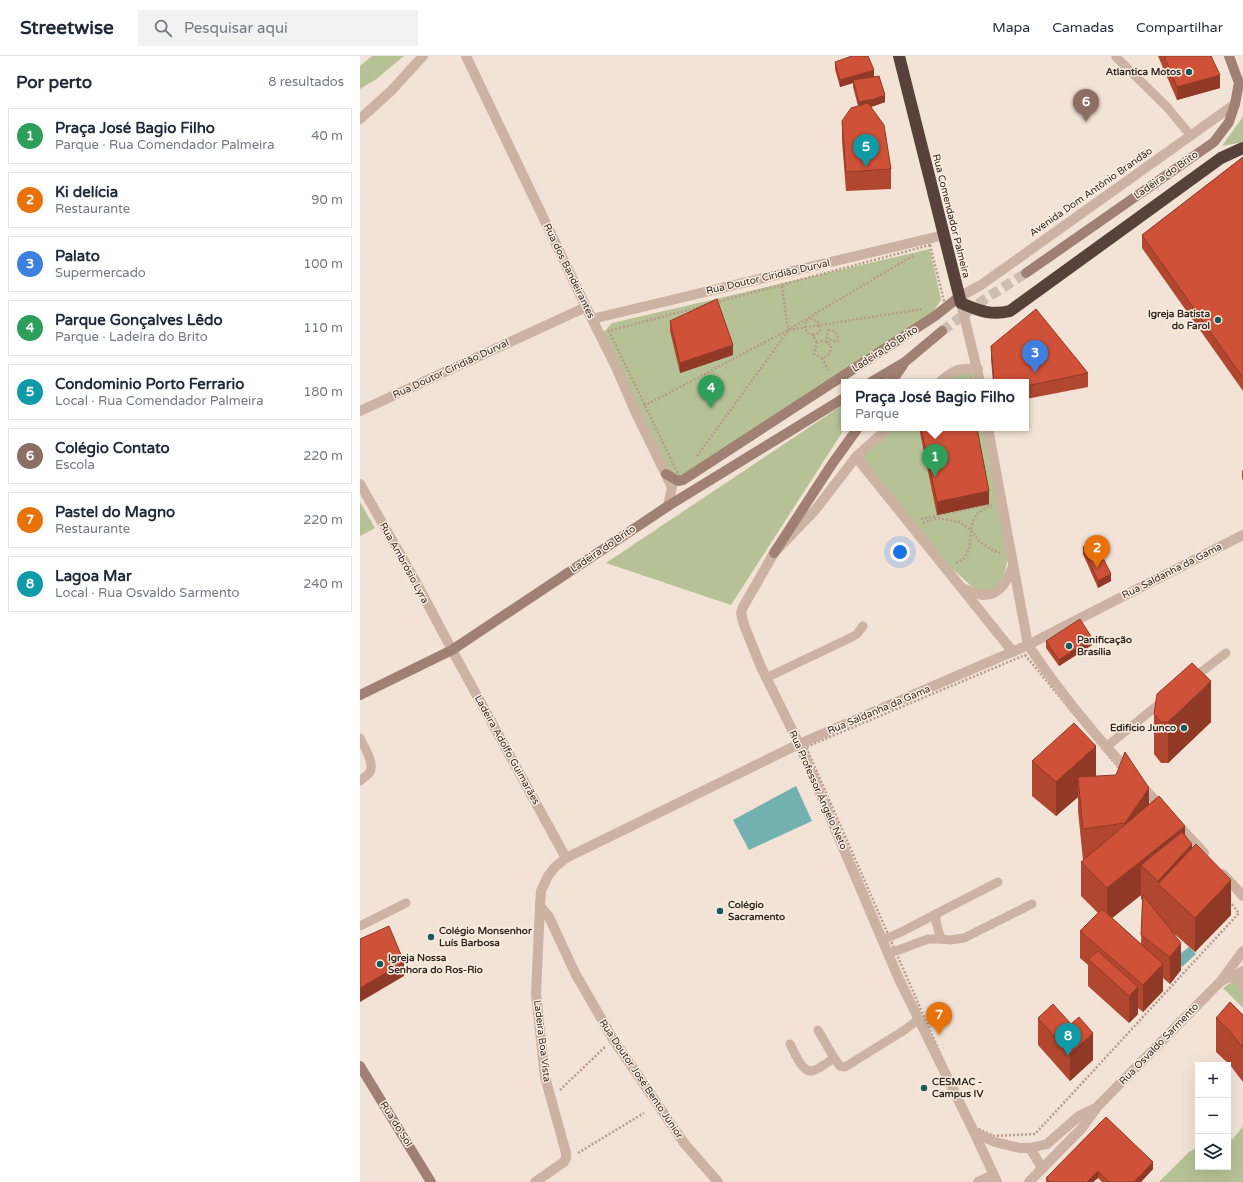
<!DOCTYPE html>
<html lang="pt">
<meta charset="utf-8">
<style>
:root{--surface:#fff;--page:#f2f2f3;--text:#1f2937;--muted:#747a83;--line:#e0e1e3;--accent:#185959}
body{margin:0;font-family:"Varela Round",sans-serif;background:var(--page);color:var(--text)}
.controls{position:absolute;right:12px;bottom:12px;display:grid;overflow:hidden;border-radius:0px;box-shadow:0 4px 16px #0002}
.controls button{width:36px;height:36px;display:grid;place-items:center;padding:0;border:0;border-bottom:1px solid var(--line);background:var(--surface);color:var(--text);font:20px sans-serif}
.you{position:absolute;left:540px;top:496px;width:14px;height:14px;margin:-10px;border:3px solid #fff;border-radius:50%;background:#1a73e8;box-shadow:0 0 0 6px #1a73e833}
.badge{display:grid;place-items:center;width:26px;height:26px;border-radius:50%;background:var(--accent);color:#fff;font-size:13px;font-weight:700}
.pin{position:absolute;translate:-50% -33px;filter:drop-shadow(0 1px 2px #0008)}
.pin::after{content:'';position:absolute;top:21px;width:14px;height:12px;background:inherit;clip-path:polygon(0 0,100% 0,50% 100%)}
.popup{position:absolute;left:481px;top:323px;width:188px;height:52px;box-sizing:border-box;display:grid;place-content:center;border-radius:0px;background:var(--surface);filter:drop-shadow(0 1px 3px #0005);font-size:13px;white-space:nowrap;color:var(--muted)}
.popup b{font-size:15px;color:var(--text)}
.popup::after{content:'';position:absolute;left:50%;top:100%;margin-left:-8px;border:8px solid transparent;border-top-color:var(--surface)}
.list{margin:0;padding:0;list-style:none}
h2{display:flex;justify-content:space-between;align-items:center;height:52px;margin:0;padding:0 16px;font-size:17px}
h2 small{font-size:13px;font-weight:400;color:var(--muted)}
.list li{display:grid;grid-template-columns:26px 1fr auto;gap:12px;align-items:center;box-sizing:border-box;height:56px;margin:0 8px 8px;padding:0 8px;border:1px solid var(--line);border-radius:0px}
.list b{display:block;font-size:15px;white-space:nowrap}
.list p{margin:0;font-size:13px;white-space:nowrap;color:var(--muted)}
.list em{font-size:13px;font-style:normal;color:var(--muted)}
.icon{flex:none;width:22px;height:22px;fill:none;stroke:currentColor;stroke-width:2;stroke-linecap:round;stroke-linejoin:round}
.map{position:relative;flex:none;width:883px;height:1126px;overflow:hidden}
header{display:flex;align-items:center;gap:24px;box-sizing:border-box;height:56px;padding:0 20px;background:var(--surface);border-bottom:1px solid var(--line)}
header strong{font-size:19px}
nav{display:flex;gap:22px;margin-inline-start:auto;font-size:14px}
.search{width:280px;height:36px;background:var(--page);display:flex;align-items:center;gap:10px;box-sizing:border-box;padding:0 14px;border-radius:0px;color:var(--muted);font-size:15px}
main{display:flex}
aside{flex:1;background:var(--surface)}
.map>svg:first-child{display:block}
</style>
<header>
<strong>Streetwise</strong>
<div class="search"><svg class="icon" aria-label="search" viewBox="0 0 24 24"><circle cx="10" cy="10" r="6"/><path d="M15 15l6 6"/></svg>Pesquisar aqui</div>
<nav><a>Mapa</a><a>Camadas</a><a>Compartilhar</a></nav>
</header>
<main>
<aside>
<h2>Por perto<small>8 resultados</small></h2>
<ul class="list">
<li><span class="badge" style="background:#2e9e5b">1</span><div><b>Praça José Bagio Filho</b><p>Parque · Rua Comendador Palmeira</p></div><em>40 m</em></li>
<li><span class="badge" style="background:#e8710a">2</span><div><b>Ki delícia</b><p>Restaurante</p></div><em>90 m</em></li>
<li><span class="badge" style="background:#3f7fe0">3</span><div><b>Palato</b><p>Supermercado</p></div><em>100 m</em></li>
<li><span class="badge" style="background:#2e9e5b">4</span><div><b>Parque Gonçalves Lêdo</b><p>Parque · Ladeira do Brito</p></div><em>110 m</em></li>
<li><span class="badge" style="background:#0f9aa8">5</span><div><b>Condominio Porto Ferrario</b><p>Local · Rua Comendador Palmeira</p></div><em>180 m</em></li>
<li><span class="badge" style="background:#8d6e63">6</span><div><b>Colégio Contato</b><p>Escola</p></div><em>220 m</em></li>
<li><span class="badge" style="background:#e8710a">7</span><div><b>Pastel do Magno</b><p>Restaurante</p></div><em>220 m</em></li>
<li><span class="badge" style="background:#0f9aa8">8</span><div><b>Lagoa Mar</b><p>Local · Rua Osvaldo Sarmento</p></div><em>240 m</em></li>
</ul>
</aside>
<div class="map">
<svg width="883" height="1126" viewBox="0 0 883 1126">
<rect width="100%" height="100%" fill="#f2e3d6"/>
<g fill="#b6c295">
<path d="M 12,0 L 44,0 L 15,24 L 0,33 L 0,10 Z"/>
<path d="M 883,58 L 883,86 L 862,90 L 882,62 Z"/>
<path d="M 570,193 L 581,244 L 571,259 L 320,424 L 304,420 L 243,277 L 252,267 Z"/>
<path d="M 595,315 L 613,318 L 614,326 L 582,326 Z"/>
<path d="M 484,348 L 484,372 L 485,372 L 371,549 L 246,507 Z"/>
<path d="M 530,372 L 624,372 L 649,499 L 644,518 L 638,529 L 629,535 L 619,535 L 609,528 L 576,498 L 499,400 Z"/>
<path d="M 0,446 L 15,472 L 0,480 Z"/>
<path d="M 883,919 L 883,952 L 863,932 Z"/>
<path d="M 883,1070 L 883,1126 L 799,1126 L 829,1096 L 838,1091 L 838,1111 L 868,1111 L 868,1083 L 873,1083 Z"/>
</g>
<g fill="#73b1b0">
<path d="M 436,730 L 452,765 L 389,794 L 373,764 Z"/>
<path d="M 829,891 L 836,898 L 822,911 L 813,903 Z"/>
</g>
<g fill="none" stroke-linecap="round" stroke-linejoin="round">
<path stroke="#ccbeb3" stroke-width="10" stroke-dasharray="10 5" stroke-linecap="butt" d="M 582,275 L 625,243 L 666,217"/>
<g stroke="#b79b8c" stroke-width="2.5" stroke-dasharray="2 2" stroke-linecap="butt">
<path d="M 570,189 L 585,249 L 320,422 L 249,275 Z"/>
<path d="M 422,230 L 428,274 L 554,199"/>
<path d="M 468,274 L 472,274 C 476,277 479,280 478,285 L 473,285 L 470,284 L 467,286 L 467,280 Z"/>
<path d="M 453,279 L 458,277 L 460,275 L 458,266 L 451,263 L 446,264 L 445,271 L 447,277 L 453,279 L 457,287"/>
<path d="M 461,285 L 464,285 L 471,289 C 471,296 469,300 462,302 L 454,298 L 457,287 Z"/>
<path d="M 462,302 L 469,316"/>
<path d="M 284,350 L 428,274 L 563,253"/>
<path d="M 337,400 L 428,275"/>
<path d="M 561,463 L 630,448"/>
<path d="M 563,467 L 577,462 L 599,466 L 611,474 L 619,485 L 632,494 L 640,497"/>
<path d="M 596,507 C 599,505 602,504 604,502 C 618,487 600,458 632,450"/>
<path d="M 665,599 L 879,857 L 675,1078 L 634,1080 L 612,1070 L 446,691 Z"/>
<path d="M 200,1034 L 245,991"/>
<path d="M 218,1097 L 284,1057"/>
</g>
<g stroke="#cbb2a2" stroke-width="9">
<path d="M 756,1 L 807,51 L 831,80"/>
<path d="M 406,622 L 492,581 L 497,578 L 503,570"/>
<path d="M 832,623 L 866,597"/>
<path d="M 0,682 C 4,691 15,707 10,716 C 8,719 3,722 0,725"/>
<path d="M 746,691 L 804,644"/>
<path d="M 576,858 L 576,866 L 581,883"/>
<path d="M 0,870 L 46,847"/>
<path d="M 523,884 L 541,876 L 638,826"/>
<path d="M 528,897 L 536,895 L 568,883 L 581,883 L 590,884 L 604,882 L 672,848"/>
<path d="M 874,920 L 883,931"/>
<path d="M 458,974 L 474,1002"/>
<path d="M 430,988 C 435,997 443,1020 455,1014 C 462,1011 468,1006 474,1002 L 480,1010 L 485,1011 L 543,975 L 559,963"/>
</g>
<g stroke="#cbb2a2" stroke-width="10">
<path d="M 106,0 L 226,251 L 255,309 L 275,355 L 312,431 L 308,450"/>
<path d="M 0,63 L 31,35 L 63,0"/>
<path d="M 599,241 L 621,229 L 875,48"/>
<path d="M 601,247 L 620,326"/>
<path d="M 232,263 L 584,179"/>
<path d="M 580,326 C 595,313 598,312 618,313"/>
<path d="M 0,355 L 226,251"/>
<path d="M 528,372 L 496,401 L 456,453 L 414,497 L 383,551 L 381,557 L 384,569 L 401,611 L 439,688 L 538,921 L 614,1076 L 637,1126"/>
<path d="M 628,372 L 668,589 C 698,634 732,676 769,716"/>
<path d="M 496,401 L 653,596"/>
<path d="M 0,428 L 56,526 L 92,594 L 206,802"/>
<path d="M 602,532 C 609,534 616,538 623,539 C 640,540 648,523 653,510"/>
<path d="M 780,728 L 803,753"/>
<path d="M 815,766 L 844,797"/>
<path d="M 863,818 L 883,840"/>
<path d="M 180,850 L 189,861 L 215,917 L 253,983 L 324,1087 L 358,1126"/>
<path d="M 861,925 L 878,918 L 883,915"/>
<path d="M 614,1076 L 635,1086 L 660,1092 L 670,1092 L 687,1088 L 719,1060 L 736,1052"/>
<path d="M 670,1092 L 682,1112"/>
<path d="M 175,1126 L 204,1106 L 206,1102 L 206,1097 L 185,1021 L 176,938 L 180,850 L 181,835 L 188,820 L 195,811 L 206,802 L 439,688 L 668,589 L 883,479"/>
<path d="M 618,1126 L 633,1119"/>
<path d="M 669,1126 L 722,1072 L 737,1051 L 861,925 L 883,895"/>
</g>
<g stroke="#9f8073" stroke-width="10">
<path d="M 666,217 L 854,86 L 869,66 L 875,48 L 878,32 L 879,27 L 869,0"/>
<path d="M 511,326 L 545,306 L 582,275"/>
<path d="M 531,326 L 543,309"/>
<path d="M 306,418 L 318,425 L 323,424 L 575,260 L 599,241"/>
<path d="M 414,497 L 472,408 L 498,372"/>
<path d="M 0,639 L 92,594 L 308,450 L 484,342"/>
<path d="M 0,1010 L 71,1126"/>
</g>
<path stroke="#57423b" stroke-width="12" d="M 539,0 L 601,247 C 618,254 630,260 650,255 L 861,102 L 883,92"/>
</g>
<g fill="#b24730" fill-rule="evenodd">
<path d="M 798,0 L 851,0 L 860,32 L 817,44 Z"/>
<path d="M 475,6 L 514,21 L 525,46 L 511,51 L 531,113 L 531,133 L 486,135 L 482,85 L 482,65 L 498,50 L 493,31 L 493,27 L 480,31 L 475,13 Z"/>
<path d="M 883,101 L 883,335 L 782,192 L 782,179 Z"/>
<path d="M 310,265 L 373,299 L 320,317 L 310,275 Z"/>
<path d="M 631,290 L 728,317 L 728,331 L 666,343 L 666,326 L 633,326 L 631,303 Z"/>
<path d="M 559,372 L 617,372 L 629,448 L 577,459 Z"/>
<path d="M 883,414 L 883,425 L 882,422 L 882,415 Z"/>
<path d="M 723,491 L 751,525 L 738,532 L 723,498 Z"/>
<path d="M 686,585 L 732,589 L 699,610 L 686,592 Z"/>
<path d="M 794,658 L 851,666 L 808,707 L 801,707 L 794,698 Z"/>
<path d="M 672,705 L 736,720 L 789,748 L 825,779 L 832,791 L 871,859 L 835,896 L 810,874 L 821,914 L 810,928 L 803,922 L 803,935 L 783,956 L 778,952 L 778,958 L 769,967 L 728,930 L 728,909 L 720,902 L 720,875 L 738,857 L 721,840 L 721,806 L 723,804 L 718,755 L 718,741 L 696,760 L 672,740 ZM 781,839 L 781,843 L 782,844 L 781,888 L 752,862 Z"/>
<path d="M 883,959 L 883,1026 L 870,1009 L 856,996 L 856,962 Z"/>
<path d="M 678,962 L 733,1004 L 710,1025 L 678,989 Z"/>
<path d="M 746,1061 L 793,1113 L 781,1126 L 742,1126 L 738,1122 L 733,1126 L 686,1126 L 686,1122 Z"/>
</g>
<g fill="#913927">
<path d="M 514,14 L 514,21 L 493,24 L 493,27 L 480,31 L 480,24 Z"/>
<path d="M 860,19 L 860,32 L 817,44 L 817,31 Z"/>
<path d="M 525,39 L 525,46 L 514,50 L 499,53 L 499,46 Z"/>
<path d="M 373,289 L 373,299 L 320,317 L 320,307 Z"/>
<path d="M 629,435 L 629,448 L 577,459 L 577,446 Z"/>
<path d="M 751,518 L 751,525 L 738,532 L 738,525 Z"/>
<path d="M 732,582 L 732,589 L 699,610 L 699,604 Z"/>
<path d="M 851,625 L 851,666 L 808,707 L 808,666 Z"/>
<path d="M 736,690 L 736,724 L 718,721 L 718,741 L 696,760 L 696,726 Z"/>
<path d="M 789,732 L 789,766 L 765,801 L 765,767 Z"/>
<path d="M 825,770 L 825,796 L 832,788 L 832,822 L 798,828 L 798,825 L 781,809 L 781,839 L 747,866 L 747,832 Z"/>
<path d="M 871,824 L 871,859 L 835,896 L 835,862 Z"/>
<path d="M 821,887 L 821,914 L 810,928 L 810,901 Z"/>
<path d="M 44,906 L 44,920 L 0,946 L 0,932 Z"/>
<path d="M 803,908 L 803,935 L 783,956 L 783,929 Z"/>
<path d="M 778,931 L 778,958 L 769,967 L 769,940 Z"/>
<path d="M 733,977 L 733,1004 L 710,1025 L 710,998 Z"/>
<path d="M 793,1106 L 793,1113 L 781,1126 L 774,1126 Z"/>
<path d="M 738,1115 L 738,1122 L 733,1126 L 727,1126 Z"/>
</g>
<g fill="#cf5238" stroke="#913927">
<path d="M 492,0 L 508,0 L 514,14 L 480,24 L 475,6 Z"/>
<path d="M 804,0 L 851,0 L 860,19 L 817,31 Z"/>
<path d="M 519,20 L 525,39 L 514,43 L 499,46 L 493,24 Z"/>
<path d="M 508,47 L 524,69 L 531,113 L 486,116 L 482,65 L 491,52 Z"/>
<path d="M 883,101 L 883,322 L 782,179 Z"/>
<path d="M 357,243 L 373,289 L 320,307 L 310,265 Z"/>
<path d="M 676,253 L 728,317 L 666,330 L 666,326 L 634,326 L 631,290 Z"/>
<path d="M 561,372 L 617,372 L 629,435 L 577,446 Z"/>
<path d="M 735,486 L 751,518 L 738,525 L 723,491 Z"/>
<path d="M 720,563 L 732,582 L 699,604 L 686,585 Z"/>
<path d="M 832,607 L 851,625 L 808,666 L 801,666 L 794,658 L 797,638 Z"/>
<path d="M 714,667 L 736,690 L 696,726 L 672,705 Z"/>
<path d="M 765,696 L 789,732 L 765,767 L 723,773 L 718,721 L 756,719 Z"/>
<path d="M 799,740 L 825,770 L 747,832 L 721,806 Z"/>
<path d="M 822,776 L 832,788 L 798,825 L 781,809 Z"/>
<path d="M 836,788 L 871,824 L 835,862 L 798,828 Z"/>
<path d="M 783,839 L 821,887 L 810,901 L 781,879 Z"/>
<path d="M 742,853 L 803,908 L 783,929 L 720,875 Z"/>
<path d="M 29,870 L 44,906 L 0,932 L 0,883 Z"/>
<path d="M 738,895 L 778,931 L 769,940 L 728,903 Z"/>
<path d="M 870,946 L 883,959 L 883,992 L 870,975 L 856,962 Z"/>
<path d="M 693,948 L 711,968 L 719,961 L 733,977 L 710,998 L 678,962 Z"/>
<path d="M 746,1061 L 793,1106 L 774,1126 L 749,1126 L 738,1115 L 727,1126 L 690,1126 L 686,1122 Z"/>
</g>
<g fill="#185959" stroke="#faeee2" stroke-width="1.5">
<circle cx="829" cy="16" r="4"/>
<circle cx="858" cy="264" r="4"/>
<circle cx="709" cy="590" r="4"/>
<circle cx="824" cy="672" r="4"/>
<circle cx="360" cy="855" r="4"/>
<circle cx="71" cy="881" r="4"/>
<circle cx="20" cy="908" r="4"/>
<circle cx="564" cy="1032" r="4"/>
</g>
<g text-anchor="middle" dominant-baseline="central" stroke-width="3" stroke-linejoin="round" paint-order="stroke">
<g font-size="10" font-weight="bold" fill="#352925" stroke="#faeee2" text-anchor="start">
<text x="821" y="16" text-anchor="end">Atlantica Motos</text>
<text x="850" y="258" text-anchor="end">Igreja Batista<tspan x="850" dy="12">do Farol</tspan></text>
<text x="717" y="584">Panificação<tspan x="717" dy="12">Brasília</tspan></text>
<text x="816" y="672" text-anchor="end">Edifício Junco</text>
<text x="368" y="849">Colégio<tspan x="368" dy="12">Sacramento</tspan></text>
<text x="79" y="875">Colégio Monsenhor<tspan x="79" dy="12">Luís Barbosa</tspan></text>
<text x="28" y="902">Igreja Nossa<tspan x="28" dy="12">Senhora do Ros-Rio</tspan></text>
<text x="572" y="1026">CESMAC -<tspan x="572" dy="12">Campus IV</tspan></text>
</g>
<g font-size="10" fill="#352925" stroke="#faeee2">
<text transform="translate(806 119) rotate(-35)">Ladeira do Brito</text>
<text transform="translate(731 136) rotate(-35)">Avenida Dom Antônio Brandão</text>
<text transform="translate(591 160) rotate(76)">Rua Comendador Palmeira</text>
<text transform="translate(209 215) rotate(64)">Rua dos Bandeirantes</text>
<text transform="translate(408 221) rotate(-13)">Rua Doutor Ciridião Durval</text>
<text transform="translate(525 293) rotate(-33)">Ladeira do Brito</text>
<text transform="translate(91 313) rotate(-25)">Rua Doutor Ciridião Durval</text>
<text transform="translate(243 493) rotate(-34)">Ladeira do Brito</text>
<text transform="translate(44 507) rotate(61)">Rua Ambrósio Lyra</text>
<text transform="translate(812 515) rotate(-27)">Rua Saldanha da Gama</text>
<text transform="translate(519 654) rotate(-23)">Rua Saldanha da Gama</text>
<text transform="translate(147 694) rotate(61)">Ladeira Adolfo Guimarães</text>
<text transform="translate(458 734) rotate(66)">Rua Professor Ângelo Neto</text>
<text transform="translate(182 985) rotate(83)">Ladeira Boa Vista</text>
<text transform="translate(799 988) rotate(-46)">Rua Osvaldo Sarmento</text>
<text transform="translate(281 1023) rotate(56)">Rua Doutor José Bento Júnior</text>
<text transform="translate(36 1068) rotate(58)">Rua do Sol</text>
</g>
</g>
</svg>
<div class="controls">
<button>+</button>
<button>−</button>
<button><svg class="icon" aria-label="layers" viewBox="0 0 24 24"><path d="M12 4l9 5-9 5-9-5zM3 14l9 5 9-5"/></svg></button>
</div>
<div class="you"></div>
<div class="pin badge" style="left:575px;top:421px;background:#2e9e5b">1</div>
<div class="popup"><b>Praça José Bagio Filho</b>Parque</div>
<div class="pin badge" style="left:737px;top:512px;background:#e8710a">2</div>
<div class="pin badge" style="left:675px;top:317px;background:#3f7fe0">3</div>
<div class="pin badge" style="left:351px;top:352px;background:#2e9e5b">4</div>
<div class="pin badge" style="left:506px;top:111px;background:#0f9aa8">5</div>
<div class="pin badge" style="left:726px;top:66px;background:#8d6e63">6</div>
<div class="pin badge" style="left:579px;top:979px;background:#e8710a">7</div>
<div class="pin badge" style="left:708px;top:1000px;background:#0f9aa8">8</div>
</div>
</main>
